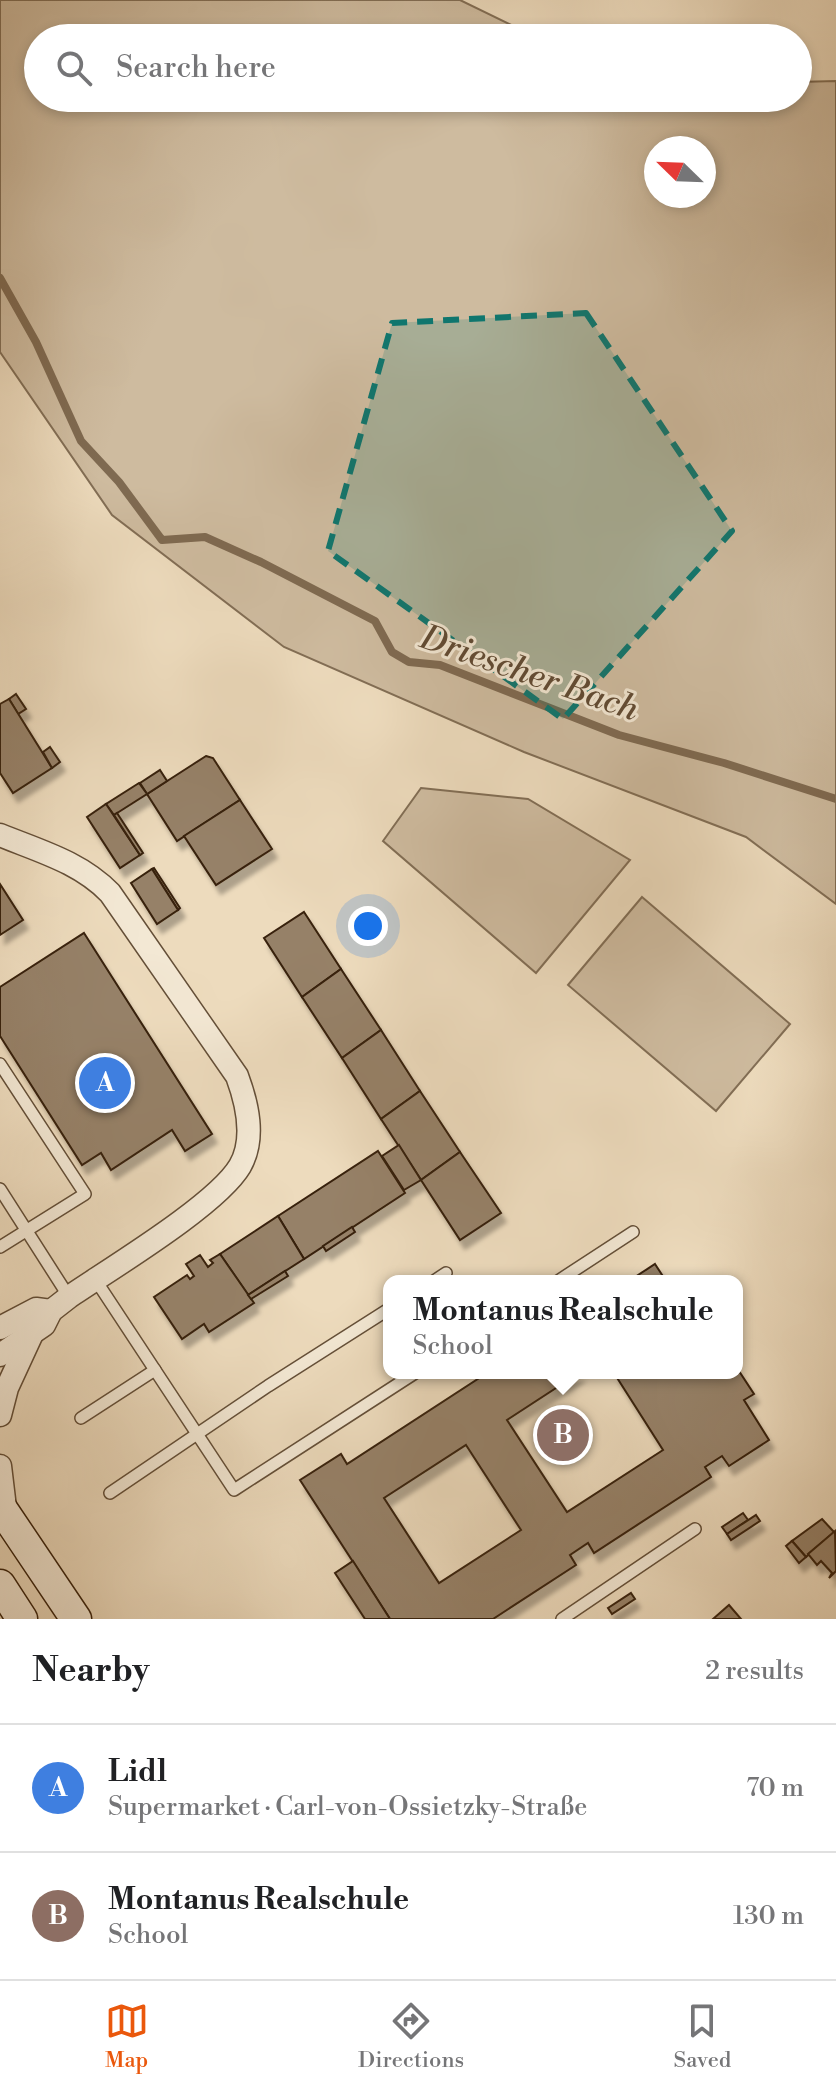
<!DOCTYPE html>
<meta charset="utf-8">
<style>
:root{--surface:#fff;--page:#f2f2f2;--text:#202124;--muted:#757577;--line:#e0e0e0;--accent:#ea580c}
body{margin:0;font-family:"Libre Bodoni",serif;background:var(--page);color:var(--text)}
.compass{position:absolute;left:644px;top:136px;width:72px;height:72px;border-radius:50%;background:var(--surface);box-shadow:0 4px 12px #0003;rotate:293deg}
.you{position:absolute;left:368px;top:926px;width:28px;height:28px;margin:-20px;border:6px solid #fff;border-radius:50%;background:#1a73e8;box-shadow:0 0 0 12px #1a73e833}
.badge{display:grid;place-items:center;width:52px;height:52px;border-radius:50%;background:var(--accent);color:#fff;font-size:26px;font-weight:700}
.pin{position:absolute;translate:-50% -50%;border:4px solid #fff;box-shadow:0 2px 8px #0006}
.popup{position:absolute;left:383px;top:1275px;width:360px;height:104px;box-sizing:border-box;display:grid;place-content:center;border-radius:16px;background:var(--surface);filter:drop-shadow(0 2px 6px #0005);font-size:26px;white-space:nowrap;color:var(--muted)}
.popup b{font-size:30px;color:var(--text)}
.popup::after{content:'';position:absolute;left:50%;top:100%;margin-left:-16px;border:16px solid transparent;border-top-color:var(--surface)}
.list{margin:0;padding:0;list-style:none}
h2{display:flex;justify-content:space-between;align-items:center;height:104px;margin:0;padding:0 32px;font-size:34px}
h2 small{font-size:26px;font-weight:400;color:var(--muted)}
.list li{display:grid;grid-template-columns:52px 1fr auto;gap:24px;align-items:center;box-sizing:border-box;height:128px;padding:0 32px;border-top:2px solid var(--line)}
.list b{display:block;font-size:30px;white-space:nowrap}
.list p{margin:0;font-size:26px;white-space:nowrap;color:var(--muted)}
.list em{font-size:26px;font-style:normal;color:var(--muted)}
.icon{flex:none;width:44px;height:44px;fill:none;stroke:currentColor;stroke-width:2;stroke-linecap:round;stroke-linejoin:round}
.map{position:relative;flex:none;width:836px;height:1619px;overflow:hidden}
.search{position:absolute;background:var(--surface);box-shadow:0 4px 12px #0003;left:24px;right:24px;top:24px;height:88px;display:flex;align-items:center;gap:20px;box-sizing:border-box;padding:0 28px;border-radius:44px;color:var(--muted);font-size:30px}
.sheet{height:360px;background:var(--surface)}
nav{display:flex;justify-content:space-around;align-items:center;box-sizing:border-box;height:112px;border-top:2px solid var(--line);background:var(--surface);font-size:22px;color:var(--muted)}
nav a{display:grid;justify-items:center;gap:4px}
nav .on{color:var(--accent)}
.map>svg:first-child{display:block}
</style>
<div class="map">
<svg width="836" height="1619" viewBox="0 0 836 1619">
<defs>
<filter id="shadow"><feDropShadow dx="5" dy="9" stdDeviation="2" flood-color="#0004"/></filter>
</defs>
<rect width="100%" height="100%" fill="#eddbbd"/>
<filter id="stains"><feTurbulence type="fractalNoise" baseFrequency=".0025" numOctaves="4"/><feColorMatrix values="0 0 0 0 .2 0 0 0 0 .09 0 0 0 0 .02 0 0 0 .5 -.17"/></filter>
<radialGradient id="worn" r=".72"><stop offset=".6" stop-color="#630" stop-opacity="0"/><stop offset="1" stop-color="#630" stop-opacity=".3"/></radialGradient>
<g fill="#cebb9f" stroke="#826e55" stroke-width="2" fill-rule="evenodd">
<path d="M 0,0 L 460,0 L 538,38 L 38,38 L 38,98 L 798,98 L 798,82 L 836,81 L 836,904 L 746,837 L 524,752 L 284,647 L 112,515 L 0,352 ZM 656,148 L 704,148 L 704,196 L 656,196 Z"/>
<path d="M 421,788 L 528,799 L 630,860 L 536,973 L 383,841 Z"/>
<path d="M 642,897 L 790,1024 L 716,1111 L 568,985 Z"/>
</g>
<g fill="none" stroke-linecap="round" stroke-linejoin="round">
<path stroke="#7f6a51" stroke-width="8" d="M 0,278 L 36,342 L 81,441 L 119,482 L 162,540 L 205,537 L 261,562 L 375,621 L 392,652 L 409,662 L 440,665 L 619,735 L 724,763 L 836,799"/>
</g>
<g fill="#968168" stroke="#37200b" stroke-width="2" fill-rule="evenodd" filter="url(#shadow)">
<path d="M 16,694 L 26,709 L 18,714 L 9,699 Z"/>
<path d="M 9,699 L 52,768 L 13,793 L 0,773 L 0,704 Z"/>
<path d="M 50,747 L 60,762 L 52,768 L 43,752 Z"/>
<path d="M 206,756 L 213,758 L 240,800 L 177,841 L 147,794 Z"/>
<path d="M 160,770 L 167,781 L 147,794 L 140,783 Z"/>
<path d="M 139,783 L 147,794 L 114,815 L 106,804 Z"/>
<path d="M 240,800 L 272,849 L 216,885 L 184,836 Z"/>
<path d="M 106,804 L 140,855 L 120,868 L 87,817 Z"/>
<path d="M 117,813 L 143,853 L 140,855 L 114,815 Z"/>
<path d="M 154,868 L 180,908 L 178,910 L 152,869 Z"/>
<path d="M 152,869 L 178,910 L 157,924 L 131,883 Z"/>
<path d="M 0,884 L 23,920 L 0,935 Z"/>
<path d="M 304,912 L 341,969 L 302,997 L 264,938 Z"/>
<path d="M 84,933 L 212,1134 L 185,1151 L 172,1130 L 111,1170 L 101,1153 L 82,1165 L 0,1036 L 0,987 Z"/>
<path d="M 341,969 L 381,1030 L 342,1058 L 302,997 Z"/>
<path d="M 381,1030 L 420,1091 L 381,1119 L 342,1058 Z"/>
<path d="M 420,1091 L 460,1152 L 421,1180 L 381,1119 Z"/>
<path d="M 399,1145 L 421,1180 L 404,1190 L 382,1156 Z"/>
<path d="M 378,1151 L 405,1193 L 304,1259 L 278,1216 Z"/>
<path d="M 460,1152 L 501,1213 L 460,1240 L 421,1180 Z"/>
<path d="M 278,1216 L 304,1259 L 248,1295 L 220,1254 Z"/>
<path d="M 352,1227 L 355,1232 L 326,1251 L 323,1246 Z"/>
<path d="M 220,1254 L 254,1303 L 209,1332 L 204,1324 L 182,1339 L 154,1297 L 187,1275 L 190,1279 L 194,1276 L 186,1264 L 200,1255 L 208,1267 L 213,1263 L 210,1260 Z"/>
<path d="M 655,1264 L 666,1281 L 629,1281 Z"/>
<path d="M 285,1271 L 288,1276 L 251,1299 L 248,1295 Z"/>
<path d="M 737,1368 L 754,1394 L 744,1400 L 769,1440 L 729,1466 L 722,1456 L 705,1467 L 711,1477 L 594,1553 L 588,1543 L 570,1555 L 576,1565 L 493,1619 L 390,1619 L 300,1480 L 341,1454 L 347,1464 L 487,1373 L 579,1373 L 507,1420 L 567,1512 L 663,1450 L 614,1373 L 737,1373 ZM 466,1445 L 521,1530 L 439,1583 L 384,1498 Z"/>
<path d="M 743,1513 L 748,1520 L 727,1534 L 722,1527 Z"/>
<path d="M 756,1515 L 760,1521 L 731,1540 L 727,1534 Z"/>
<path d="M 822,1519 L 834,1532 L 806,1557 L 792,1541 Z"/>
<path d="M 835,1531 L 836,1571 L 829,1578 L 832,1573 L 821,1561 L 817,1565 L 808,1554 Z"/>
<path d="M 792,1541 L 806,1557 L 799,1563 L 786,1546 Z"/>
<path d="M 353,1561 L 390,1619 L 365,1619 L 335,1573 Z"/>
<path d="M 631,1593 L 635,1599 L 612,1614 L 608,1608 Z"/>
<path d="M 729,1605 L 741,1619 L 713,1619 Z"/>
</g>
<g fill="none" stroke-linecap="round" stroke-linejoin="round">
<g stroke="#644f38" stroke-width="14">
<g id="service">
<path d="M 0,1064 L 85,1194 L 0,1247"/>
<path d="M 0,1189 L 69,1297"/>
<path d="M 95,1279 L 234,1490 L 415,1373"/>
<path d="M 434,1281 L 446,1273"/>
<path d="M 558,1281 L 633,1232"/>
<path d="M 81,1418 L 155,1370"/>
<path d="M 110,1493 L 268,1386 L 389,1309"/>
<path d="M 562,1619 L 695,1529"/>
</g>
</g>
<g stroke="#644f38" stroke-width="25">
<g id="minor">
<path d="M 0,835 C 39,851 80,862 110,893 L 237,1076 C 247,1103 256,1138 240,1166 C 217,1205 110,1269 69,1297 L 51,1311 L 44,1325 L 0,1355"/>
<path d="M 0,1328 L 36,1309 L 51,1311"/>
<path d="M 0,1415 L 7,1388 L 31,1336"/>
<path d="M 0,1466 L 6,1516"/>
</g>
</g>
<g stroke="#37200b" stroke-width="33">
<g id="secondary">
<path d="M 0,1506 L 76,1619"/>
<path d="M 0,1585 L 22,1619"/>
</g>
</g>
<use href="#service" stroke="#f3e8d4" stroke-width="11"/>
<use href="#minor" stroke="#f3e8d4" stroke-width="22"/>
<use href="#secondary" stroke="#f3e8d4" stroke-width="30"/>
</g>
<path fill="#0f766e" fill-opacity="0.2" stroke="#0f766e" stroke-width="6" stroke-dasharray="16 10" stroke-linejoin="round" d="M 586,313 L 732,531 L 563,719 L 328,551 L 392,323 Z"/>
<g text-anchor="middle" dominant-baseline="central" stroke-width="6" stroke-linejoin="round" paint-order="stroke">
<g font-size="34" font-style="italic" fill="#614b34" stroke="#f3e8d4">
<text transform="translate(529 674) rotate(19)">Driescher Bach</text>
</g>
</g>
<rect width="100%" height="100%" filter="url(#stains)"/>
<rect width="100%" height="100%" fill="url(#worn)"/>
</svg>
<svg class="compass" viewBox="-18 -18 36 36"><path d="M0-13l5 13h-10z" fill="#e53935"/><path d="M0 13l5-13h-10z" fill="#757577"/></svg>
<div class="you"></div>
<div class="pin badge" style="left:105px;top:1083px;background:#3f7fe0">A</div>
<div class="pin badge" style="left:563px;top:1435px;background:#8d6e63">B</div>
<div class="popup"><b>Montanus Realschule</b>School</div>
<div class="search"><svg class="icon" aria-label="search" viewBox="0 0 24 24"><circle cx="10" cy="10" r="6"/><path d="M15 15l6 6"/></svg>Search here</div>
</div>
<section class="sheet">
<h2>Nearby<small>2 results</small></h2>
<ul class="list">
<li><span class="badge" style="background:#3f7fe0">A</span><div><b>Lidl</b><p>Supermarket · Carl-von-Ossietzky-Straße</p></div><em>70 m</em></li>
<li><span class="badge" style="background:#8d6e63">B</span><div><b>Montanus Realschule</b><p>School</p></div><em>130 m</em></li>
</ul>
</section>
<nav>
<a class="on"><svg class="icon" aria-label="map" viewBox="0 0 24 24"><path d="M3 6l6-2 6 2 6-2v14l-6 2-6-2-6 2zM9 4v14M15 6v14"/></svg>Map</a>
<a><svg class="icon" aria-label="directions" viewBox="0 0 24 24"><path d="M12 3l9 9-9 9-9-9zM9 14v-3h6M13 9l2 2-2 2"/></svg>Directions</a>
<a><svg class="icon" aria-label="saved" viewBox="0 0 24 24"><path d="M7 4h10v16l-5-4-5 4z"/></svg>Saved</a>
</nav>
